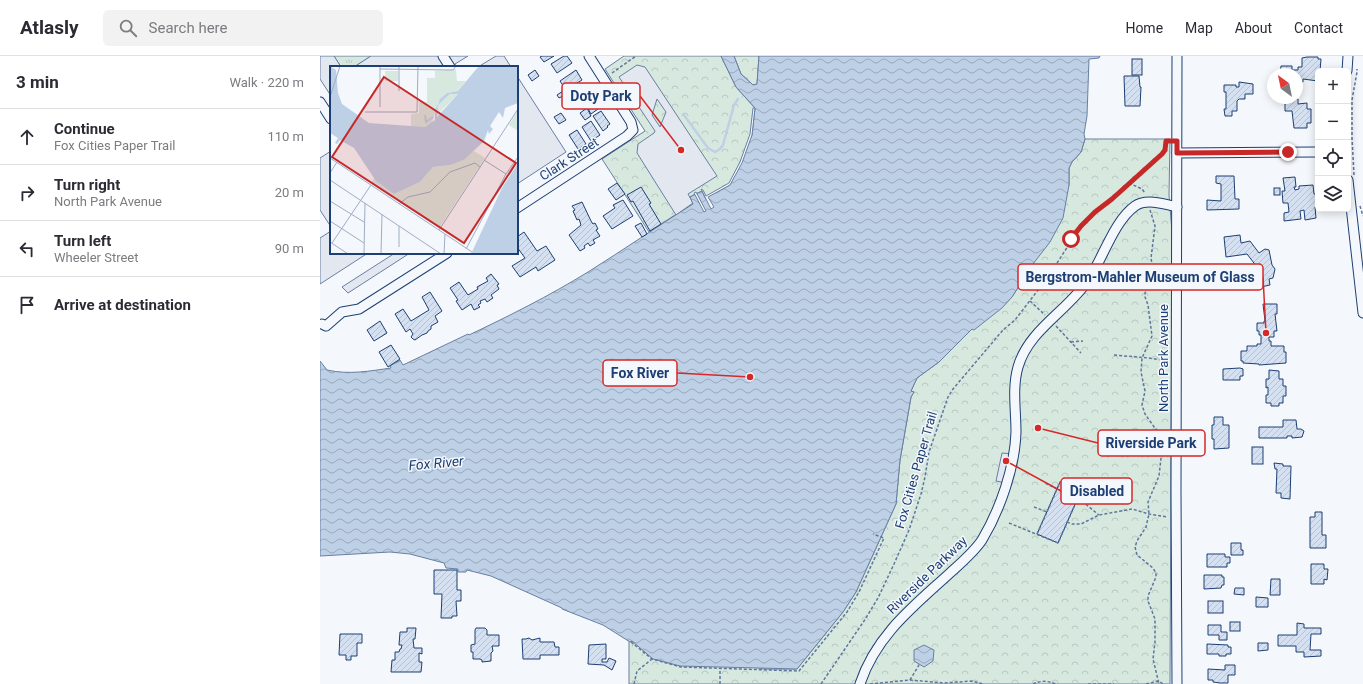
<!DOCTYPE html>
<meta charset="utf-8">
<style>
:root{--surface:#fff;--page:#f2f2f3;--text:#2b2b33;--muted:#7c7c81;--line:#e1e1e2}
body{margin:0;font-family:Roboto,sans-serif;background:var(--page);color:var(--text)}
.controls{position:absolute;right:12px;top:12px;display:grid;overflow:hidden;border-radius:6px;box-shadow:0 2px 10px #0003}
.controls button{width:36px;height:36px;display:grid;place-items:center;padding:0;border:0;border-bottom:1px solid var(--line);background:var(--surface);color:var(--text);font:20px sans-serif}
.compass{position:absolute;left:947px;top:12px;width:36px;height:36px;border-radius:50%;background:var(--surface);box-shadow:0 2px 10px #0003;rotate:327deg}
.stop{position:absolute;width:12px;height:12px;margin:-9px;border:3px solid #c62828;border-radius:50%;background:#fff}
.stop.end{background:#c62828;border-color:#fff;box-shadow:0 1px 4px #0008}
.list{margin:0;padding:0;list-style:none}
h2{display:flex;justify-content:space-between;align-items:center;height:52px;margin:0;padding:0 16px;font-size:17px}
h2 small{font-size:13px;font-weight:400;color:var(--muted)}
.list li{display:grid;grid-template-columns:26px 1fr auto;gap:12px;align-items:center;box-sizing:border-box;height:56px;padding:0 16px;border-top:1px solid var(--line)}
.list b{display:block;font-size:15px;white-space:nowrap}
.list p{margin:0;font-size:13px;white-space:nowrap;color:var(--muted)}
.list em{font-size:13px;font-style:normal;color:var(--muted)}
.icon{flex:none;width:22px;height:22px;fill:none;stroke:currentColor;stroke-width:2;stroke-linecap:round;stroke-linejoin:round}
.map{position:relative;flex:none;width:1043px;height:628px;overflow:hidden}
header{display:flex;align-items:center;gap:24px;box-sizing:border-box;height:56px;padding:0 20px;background:var(--surface);border-bottom:1px solid var(--line)}
header strong{font-size:19px}
nav{display:flex;gap:22px;margin-inline-start:auto;font-size:14px}
.search{width:280px;height:36px;background:var(--page);display:flex;align-items:center;gap:10px;box-sizing:border-box;padding:0 14px;border-radius:6px;color:var(--muted);font-size:15px}
main{display:flex}
aside{flex:1;background:var(--surface)}
.map>svg:first-child{display:block}
</style>
<header>
<strong>Atlasly</strong>
<div class="search"><svg class="icon" aria-label="search" viewBox="0 0 24 24"><circle cx="10" cy="10" r="6"/><path d="M15 15l6 6"/></svg>Search here</div>
<nav><a>Home</a><a>Map</a><a>About</a><a>Contact</a></nav>
</header>
<main>
<aside>
<h2>3 min<small>Walk · 220 m</small></h2>
<ul class="list">
<li><svg class="icon" aria-label="ahead" viewBox="0 0 24 24"><path d="M12 20V5M6 11l6-6 6 6"/></svg><div><b>Continue</b><p>Fox Cities Paper Trail</p></div><em>110 m</em></li>
<li><svg class="icon" aria-label="right" viewBox="0 0 24 24"><path d="M7 20v-9h11M14 6l5 5-5 5"/></svg><div><b>Turn right</b><p>North Park Avenue</p></div><em>20 m</em></li>
<li><svg class="icon" aria-label="left" viewBox="0 0 24 24"><path d="M17 20v-9H6M10 6l-5 5 5 5"/></svg><div><b>Turn left</b><p>Wheeler Street</p></div><em>90 m</em></li>
<li><svg class="icon" aria-label="arrive" viewBox="0 0 24 24"><path d="M6 21V4h12l-3 4 3 4H6"/></svg><div><b>Arrive at destination</b></div></li>
</ul>
</aside>
<div class="map">
<svg width="1043" height="628" viewBox="0 0 1043 628">
<defs>
<pattern id="grass-tufts" width="24" height="20" patternUnits="userSpaceOnUse"><rect width="24" height="20" fill="#d7e8df"/><path d="M3 7l-1-3M5 7V3M7 7l1-3M15 17l-1-3M17 17v-4M19 17l1-3" fill="none" stroke="#b8c8c3"/></pattern>
<pattern id="forest-crowns" width="20" height="18" patternUnits="userSpaceOnUse"><rect width="20" height="18" fill="#d7e8df"/><path d="M2 6a3 3 0 1 1 6 0M12 15a3 3 0 1 1 6 0" fill="none" stroke="#b8c8c3"/></pattern>
<pattern id="water-waves" width="16" height="10" patternUnits="userSpaceOnUse"><rect width="16" height="10" fill="#bed0e5"/><path d="M0 5q4-4 8 0t8 0" fill="none" stroke="#9aaabe"/></pattern>
<pattern id="building-hatch" width="6" height="6" patternUnits="userSpaceOnUse"><rect width="6" height="6" fill="#d5e0f0"/><path d="M-1 1l2-2M0 6l6-6M5 7l2-2" fill="none" stroke="#b6c1d1"/></pattern>
</defs>
<rect width="100%" height="100%" fill="#f4f7fb"/>
<path fill="url(#grass-tufts)" stroke="#687fa3" d="M 14,0 L 51,0 L 34,11 L 21,11 Z"/>
<g fill="url(#forest-crowns)" stroke="#687fa3">
<path d="M 304,0 L 401,0 L 416,31 L 435,52 L 432,79 L 410,129 L 386,142 L 382,135 L 370,141 L 373,147 L 329,176 L 282,103 L 325,75 L 285,13 Z"/>
<path d="M 414,0 L 439,0 L 437,28 L 433,29 L 421,18 Z"/>
<path d="M 765,83 L 850,83 L 849,139 L 852,176 L 850,628 L 309,628 L 309,585 L 444,613 L 477,613 L 523,556 L 536,536 L 576,448 L 580,404 L 591,341 L 594,336 L 591,335 L 597,322 L 619,306 L 652,272 L 654,273 L 692,241 L 713,208 L 749,129 L 749,112 L 752,106 L 761,96 Z"/>
</g>
<g fill="#e3e8f0" stroke="#687fa3" fill-rule="evenodd">
<path d="M 0,0 L 14,0 L 21,11 L 11,11 L 11,40 L 0,23 Z"/>
<path d="M 51,0 L 148,0 L 135,8 L 136,11 L 34,11 Z"/>
<path d="M 176,0 L 184,0 L 191,11 L 158,11 Z"/>
<path d="M 317,9 L 325,11 L 397,120 L 368,138 L 373,147 L 356,159 L 317,97 L 318,88 L 334,77 L 335,75 L 299,21 ZM 337,43 L 346,56 L 340,71 L 332,59 Z"/>
<path d="M 197,20 L 246,96 L 197,128 Z"/>
<path d="M 11,95 L 11,171 L 0,154 L 0,102 Z"/>
<path d="M 11,175 L 11,197 L 48,197 L 0,228 L 0,182 Z"/>
<path d="M 75,197 L 90,197 L 28,237 L 22,231 Z"/>
<path d="M 682,397 L 693,398 L 686,427 L 676,425 Z"/>
</g>
<g fill="url(#water-waves)" stroke="#687fa3">
<path d="M 401,0 L 414,0 L 421,18 L 433,29 L 437,28 L 439,0 L 780,0 L 779,2 L 769,3 L 767,60 L 764,78 L 765,83 L 761,96 L 752,106 L 749,112 L 749,129 L 743,162 L 730,186 L 713,208 L 692,241 L 682,252 L 654,274 L 652,273 L 619,306 L 597,322 L 591,335 L 594,336 L 591,341 L 580,404 L 576,448 L 536,536 L 523,556 L 477,613 L 360,610 L 333,603 L 312,585 L 310,586 L 283,569 L 242,553 L 242,552 L 171,520 L 147,514 L 146,516 L 138,516 L 138,513 L 126,512 L 124,507 L 90,498 L 70,496 L 0,500 L 0,305 L 7,314 C 29,319 50,315 71,312 L 70,310 L 80,304 L 83,309 L 148,278 L 149,279 C 189,260 229,240 268,216 C 303,194 338,170 373,148 L 370,141 L 382,135 L 385,142 L 410,129 L 432,79 L 435,52 L 416,31 Z"/>
<path d="M 604,589 L 614,594 L 613,605 L 604,611 L 594,605 L 594,594 Z"/>
</g>
<g fill="#f4f7fb" stroke="#687fa3">
<path d="M 433,52 L 435,52 L 432,79 L 422,107 L 410,129 L 388,141 L 394,151 L 391,153 L 381,133 L 383,134 L 386,140 L 409,127 L 420,106 L 430,78 Z"/>
<path d="M 376,136 L 386,155 L 384,156 L 374,137 Z"/>
</g>
<g fill="none" stroke-linecap="round" stroke-linejoin="round">
<path stroke="#bed0e5" stroke-width="2.5" d="M 364,59 L 388,92 L 395,96 L 400,93 L 403,89 L 414,49 L 418,43"/>
</g>
<g fill="url(#building-hatch)" stroke="#1d3f73">
<path d="M 222,0 L 234,0 L 224,6 L 220,1 Z"/>
<path d="M 244,0 L 247,0 L 252,7 L 237,17 L 231,8 Z"/>
<path d="M 987,1 L 998,1 L 998,3 L 1001,3 L 1000,15 L 998,15 L 998,25 L 983,23 L 983,26 L 977,26 L 977,18 L 960,18 L 961,10 L 972,10 L 972,14 L 978,14 L 978,11 L 982,11 L 982,2 Z"/>
<rect x="812" y="3" width="10" height="16"/>
<path d="M 215,14 L 219,20 L 212,25 L 208,19 Z"/>
<path d="M 256,14 L 262,24 L 246,34 L 240,25 Z"/>
<path d="M 804,20 L 819,20 L 820,31 L 821,31 L 820,50 L 805,50 Z"/>
<rect x="949" y="24" width="4" height="6"/>
<path d="M 919,26 L 933,28 L 933,38 L 925,38 L 925,43 L 919,43 L 917,45 L 917,55 L 912,55 L 912,60 L 905,60 L 904,53 L 906,53 L 906,36 L 904,36 L 904,29 L 916,29 L 916,31 L 919,31 Z"/>
<path d="M 243,35 L 245,39 L 239,42 L 237,39 Z"/>
<path d="M 978,43 L 978,48 L 987,47 L 987,53 L 991,53 L 991,67 L 987,67 L 987,72 L 974,72 L 972,55 L 965,55 L 965,44 Z"/>
<path d="M 275,49 L 278,53 L 271,58 L 268,53 Z"/>
<path d="M 267,52 L 271,60 L 265,64 L 260,57 Z"/>
<path d="M 281,55 L 290,68 L 287,70 L 288,71 L 283,75 L 273,60 Z"/>
<path d="M 241,57 L 246,64 L 239,68 L 234,61 Z"/>
<path d="M 271,65 L 280,79 L 271,85 L 262,71 Z"/>
<path d="M 257,74 L 266,88 L 258,93 L 249,79 Z"/>
<path d="M 896,120 L 914,120 L 915,143 L 919,143 L 919,153 L 887,154 L 887,144 L 901,145 L 901,128 L 896,127 Z"/>
<path d="M 975,121 L 976,131 L 974,131 L 975,134 L 979,133 L 979,130 L 993,129 L 994,138 L 998,138 L 998,151 L 995,151 L 996,162 L 985,164 L 984,154 L 980,155 L 981,163 L 964,165 L 964,157 L 969,156 L 968,147 L 963,147 L 962,135 L 965,135 L 963,122 Z"/>
<path d="M 297,127 L 305,138 L 296,144 L 288,133 Z"/>
<path d="M 321,131 L 331,147 L 329,148 L 341,168 L 330,175 L 313,145 L 311,146 L 307,139 Z"/>
<rect x="954" y="132" width="6" height="7"/>
<path d="M 303,144 L 313,160 L 292,173 L 283,160 L 295,152 L 293,149 Z"/>
<path d="M 262,146 L 271,165 L 273,168 L 275,167 L 278,173 L 276,174 L 280,180 L 273,184 L 275,187 L 270,190 L 268,187 L 264,190 L 265,192 L 260,195 L 249,179 L 261,169 L 259,163 L 257,164 L 253,155 L 255,154 L 252,150 Z"/>
<path d="M 321,167 L 327,178 L 322,181 L 315,170 Z"/>
<path d="M 204,176 L 217,195 L 226,190 L 235,204 L 218,215 L 216,211 L 200,221 L 192,210 L 205,202 L 197,191 L 197,181 Z"/>
<path d="M 920,179 L 921,187 L 930,185 L 939,197 L 945,193 L 949,194 L 952,209 L 955,213 L 953,222 L 949,223 L 950,229 L 941,231 L 940,220 L 938,220 L 937,211 L 927,198 L 906,201 L 904,181 Z"/>
<path d="M 171,218 L 179,228 L 177,229 L 179,233 L 171,239 L 173,242 L 167,246 L 165,243 L 160,245 L 161,247 L 158,249 L 160,251 L 154,254 L 151,248 L 142,254 L 136,245 L 138,244 L 130,232 L 139,226 L 148,239 L 158,233 L 157,231 L 168,225 L 166,222 Z"/>
<path d="M 110,236 L 122,255 L 115,260 L 118,266 L 111,270 L 111,273 L 108,275 L 107,277 L 102,279 L 95,284 L 93,283 L 91,281 L 93,278 L 90,273 L 86,276 L 75,258 L 83,253 L 91,265 L 109,254 L 102,241 Z"/>
<path d="M 943,248 L 957,248 L 957,258 L 955,258 L 957,275 L 954,275 L 954,281 L 949,281 L 949,285 L 951,285 L 951,290 L 964,290 L 964,296 L 966,296 L 966,307 L 939,309 L 939,308 L 923,307 L 923,305 L 921,305 L 921,295 L 927,295 L 927,290 L 937,290 L 937,288 L 941,288 L 941,279 L 939,279 L 939,275 L 937,275 L 937,267 L 944,267 L 944,265 L 945,265 Z"/>
<path d="M 60,265 L 67,277 L 54,285 L 47,274 Z"/>
<path d="M 71,289 L 80,303 L 68,311 L 59,296 Z"/>
<path d="M 920,312 L 923,313 L 923,320 L 920,320 L 920,324 L 903,324 L 903,313 Z"/>
<path d="M 949,314 L 959,315 L 959,323 L 963,323 L 963,330 L 966,330 L 966,340 L 963,340 L 963,347 L 959,347 L 959,350 L 951,350 L 951,347 L 946,347 L 946,339 L 948,339 L 948,331 L 946,332 L 946,323 L 949,323 Z"/>
<path d="M 894,361 L 903,361 L 903,369 L 909,369 L 909,392 L 894,393 L 894,383 L 892,383 L 892,369 L 894,369 Z"/>
<path d="M 963,364 L 976,364 L 977,373 L 981,373 L 984,375 L 982,381 L 972,382 L 972,380 L 967,380 L 967,382 L 939,382 L 939,371 L 963,371 Z"/>
<rect x="932" y="391" width="11" height="17"/>
<path d="M 954,407 L 963,408 L 963,410 L 971,410 L 970,443 L 961,442 L 961,437 L 956,437 L 957,413 L 955,413 Z"/>
<path d="M 740,426 L 761,435 L 738,487 L 717,478 Z"/>
<path d="M 995,456 L 1002,456 L 1002,479 L 1006,479 L 1006,492 L 990,492 L 990,461 L 995,461 Z"/>
<path d="M 911,487 L 921,487 L 921,494 L 923,494 L 923,499 L 911,499 Z"/>
<path d="M 887,498 L 905,498 L 905,501 L 910,501 L 910,507 L 907,507 L 907,511 L 887,511 Z"/>
<path d="M 991,508 L 1004,508 L 1004,513 L 1008,513 L 1007,524 L 1004,523 L 1004,528 L 991,528 Z"/>
<path d="M 114,514 L 137,514 L 137,534 L 141,534 L 141,545 L 136,545 L 137,560 L 132,560 L 132,562 L 121,562 L 122,538 L 114,538 Z"/>
<path d="M 884,519 L 902,519 L 902,521 L 904,521 L 904,529 L 902,529 L 901,532 L 884,533 Z"/>
<path d="M 951,523 L 960,523 L 960,539 L 950,539 Z"/>
<path d="M 915,532 L 924,532 L 924,539 L 914,538 Z"/>
<path d="M 936,541 L 948,542 L 948,551 L 936,551 Z"/>
<rect x="888" y="545" width="15" height="12"/>
<rect x="910" y="566" width="10" height="9"/>
<path d="M 977,567 L 984,568 L 984,572 L 1001,572 L 1001,578 L 991,578 L 990,594 L 1001,594 L 1001,600 L 984,601 L 984,596 L 976,596 L 976,590 L 958,590 L 958,579 L 977,579 Z"/>
<path d="M 888,569 L 901,569 L 901,576 L 907,576 L 907,584 L 899,584 L 899,579 L 888,579 Z"/>
<path d="M 87,572 L 96,572 L 95,583 L 93,583 L 94,592 L 102,592 L 102,598 L 99,597 L 99,606 L 102,606 L 101,616 L 71,616 L 72,604 L 75,604 L 75,596 L 79,596 L 80,593 L 81,593 L 82,589 L 79,589 L 80,576 L 87,576 Z"/>
<path d="M 156,572 L 165,572 L 167,574 L 167,579 L 179,579 L 179,590 L 172,590 L 173,595 L 171,597 L 171,605 L 162,606 L 162,604 L 160,603 L 153,603 L 153,596 L 151,596 L 151,589 L 155,588 L 155,574 Z"/>
<path d="M 20,578 L 42,578 L 42,587 L 37,587 L 37,600 L 31,600 L 31,604 L 26,604 L 26,599 L 19,599 Z"/>
<path d="M 209,582 L 212,584 L 220,582 L 220,586 L 234,586 L 235,591 L 239,591 L 239,599 L 220,599 L 220,603 L 203,603 L 202,583 L 206,583 Z"/>
<path d="M 938,587 L 948,587 L 948,594 L 938,595 Z"/>
<path d="M 286,588 L 286,603 L 282,603 L 282,606 L 287,606 L 289,602 L 296,605 L 292,614 L 284,609 L 268,608 L 269,589 Z"/>
<path d="M 887,588 L 908,589 L 908,591 L 911,591 L 911,598 L 906,598 L 906,600 L 899,600 L 899,598 L 887,598 Z"/>
<path d="M 905,609 L 915,609 L 915,619 L 908,619 L 908,627 L 900,627 L 893,626 L 893,624 L 888,624 L 888,613 L 905,614 Z"/>
</g>
<g fill="none" stroke-linecap="round" stroke-linejoin="round">
<g stroke="#1d3f73" stroke-width="11">
<g id="minor">
<path d="M 123,0 L 130,11"/>
<path d="M 857,0 L 856,435 L 857,628"/>
<path d="M 1027,15 L 1028,0"/>
<path d="M 0,46 L 11,63"/>
<path d="M 857,97 L 998,96"/>
<path d="M 1028,124 L 1043,257"/>
<path d="M 197,152 L 307,80 L 313,74 L 311,66 L 269,0"/>
<path d="M 2,268 L 6,270 L 22,256 L 39,253 L 127,197"/>
<path d="M 540,628 C 556,579 594,550 630,517 C 641,507 654,496 662,484 C 680,454 695,411 696,376 C 696,354 692,332 698,311 C 709,273 748,255 769,223 C 783,202 794,165 815,150 C 826,142 845,148 857,151"/>
</g>
</g>
<g stroke="#5e769c" stroke-width="1.5" stroke-dasharray="3 2" stroke-linecap="butt">
<path d="M 292,17 L 316,0"/>
<path d="M 1034,119 L 1032,82 L 1032,44 L 1037,16 L 1037,13"/>
<path d="M 809,127 L 822,133 L 825,137"/>
<path d="M 1040,150 L 1043,160"/>
<path d="M 830,154 L 835,170 L 831,202 L 834,220 L 825,237 L 825,241 L 828,249 L 832,280 L 822,302 L 821,316 L 825,335 L 822,349 L 825,358 L 837,375 L 842,393 L 839,420 L 828,446 L 829,458 L 826,471 L 817,485 L 815,491 L 817,499 L 833,512 L 836,517 L 836,521 L 828,540 L 828,545 L 835,563 L 835,586 L 833,603 L 839,628"/>
<path d="M 710,245 L 725,259"/>
<path d="M 736,270 L 761,297"/>
<path d="M 751,286 L 763,285"/>
<path d="M 794,299 C 812,301 829,301 846,305"/>
<path d="M 758,442 L 779,459"/>
<path d="M 714,451 L 727,456 L 717,478"/>
<path d="M 727,456 L 737,433"/>
<path d="M 747,466 L 752,468 L 761,468 L 779,459 L 812,453 L 829,458 L 847,461"/>
<path d="M 689,467 L 738,487 L 761,435 L 740,426 L 737,433 L 725,427"/>
<path d="M 311,586 L 332,603 L 361,611 L 479,615 L 527,556 L 539,536 L 564,482 L 553,478"/>
<path d="M 590,624 L 599,609"/>
<path d="M 314,628 L 317,615 L 332,603"/>
<path d="M 400,628 L 400,612"/>
<path d="M 501,628 L 544,565 L 558,542 L 574,508 L 589,474 L 601,438 L 605,421 L 609,396 L 628,341 L 633,333 L 683,274 L 695,264 L 705,251 L 728,221 L 761,170 L 775,156 L 792,143 L 820,116 L 840,100 L 845,94 L 846,85 L 849,85"/>
<path d="M 550,628 L 590,624 L 624,627 L 652,625 L 663,628"/>
<path d="M 713,628 C 722,624 728,625 736,628"/>
<path d="M 768,628 L 794,628"/>
<path d="M 826,628 L 839,625 L 843,628"/>
</g>
<use href="#minor" stroke="#f4f7fb" stroke-width="9"/>
</g>
<g fill="none" stroke-linecap="round" stroke-linejoin="round">
<path stroke="#c62828" stroke-width="5" d="M 751,183 L 761,170 L 775,156 L 792,143 L 842,98 L 845,94 L 846,85 L 857,85 L 857,97 L 968,96"/>
</g>
<g text-anchor="middle" dominant-baseline="central" stroke-width="3" stroke-linejoin="round" paint-order="stroke">
<g font-size="13" fill="#1d3f73" stroke="#f4f7fb">
<text transform="translate(249 103) rotate(-33)">Clark Street</text>
<text transform="translate(843 302) rotate(-90)">North Park Avenue</text>
<text transform="translate(596 414) rotate(-74)">Fox Cities Paper Trail</text>
<text transform="translate(607 519) rotate(-44)">Riverside Parkway</text>
</g>
<g font-size="14" font-style="italic" fill="#1d3f73" stroke="#f4f7fb">
<text transform="translate(116 407) rotate(-5)">Fox River</text>
</g>
</g>
<g transform="translate(10 10)">
<rect width="188" height="188" fill="#f4f7fb"/>
<path d="M 55,5 L 68,5 L 68,15 L 55,15 Z" fill="#d7e8df"/>
<path d="M 126,3 L 127,15 L 136,15 L 128,25 L 117,27 L 108,36 L 102,57 L 95,61 L 81,61 L 81,48 L 89,47 L 89,36 L 97,36 L 97,12 L 105,12 L 105,5 ZM 120,28 L 128,28 L 106,50 L 108,39 ZM 188,44 L 188,65 L 179,59 ZM 144,85 L 155,92 L 109,162 L 41,117 L 45,111 L 46,115 L 64,128 L 90,116 L 103,101 L 122,99 Z" fill="#d7e8df"/>
<path d="M 113,6 L 126,6 L 126,13 L 113,13 Z" fill="#d7e8df"/>
<path d="M 0,0 L 6,4 L 8,27 L 12,38 L 39,57 L 95,61 L 105,54 L 105,44 L 110,33 L 117,27 L 128,25 L 149,0 L 188,0 L 188,37 L 175,42 L 173,52 L 169,46 L 160,60 L 163,63 L 159,68 L 158,64 L 154,75 L 135,93 L 121,99 L 103,101 L 90,116 L 64,128 L 46,115 L 24,82 L 10,74 L 7,78 L 5,77 L 8,72 L 0,67 ZM 120,28 L 128,28 L 107,51 L 108,39 ZM 188,97 L 188,188 L 141,188 L 172,122 Z" fill="#bed0e5" fill-rule="evenodd"/>
<path fill="none" stroke="#bed0e5" stroke-width="2" d="M 95,49 L 96,56 L 103,51"/>
<path fill="none" stroke="#9eadc5" stroke-width="1" d="M 50,3 L 123,4 L 126,0M 69,25 L 69,0M 0,31 L 10,0M 50,41 L 50,0M 35,46 L 87,46 L 88,0M 0,92 L 115,168 L 114,188M 154,94 L 176,108M 0,107 L 7,96M 0,114 L 111,188M 0,135 L 34,156M 69,138 L 78,131 L 100,126 L 120,106 L 145,97 L 150,101M 0,155 L 34,177M 109,164 L 188,43M 115,168 L 142,186M 0,176 L 18,188M 2,177 L 41,119M 69,181 L 69,160M 136,183 L 176,108 L 188,91M 34,188 L 35,137M 51,188 L 52,148"/>
<path fill="#c62828" fill-opacity="0.15" stroke="#c62828" stroke-width="2" d="M 54,11 L 186,97 L 134,177 L 2,91 Z"/>
<rect width="188" height="188" fill="none" stroke="#1d3f73" stroke-width="2"/>
</g>
<path fill="none" stroke="#d62828" stroke-width="1.5" d="M361 94L320 40M946 277L943 221M430 321L357 317M718 372L778 387M686 405L741 435"/>
<g fill="#d62828" stroke="#f4f7fb" stroke-width="1.5">
<circle cx="361" cy="94" r="4"/>
<circle cx="946" cy="277" r="4"/>
<circle cx="430" cy="321" r="4"/>
<circle cx="718" cy="372" r="4"/>
<circle cx="686" cy="405" r="4"/>
</g>
<g fill="#f4f7fb" stroke="#d62828" stroke-width="1.5">
<rect x="242" y="27" width="78" height="26" rx="4"/>
<rect x="698" y="208" width="245" height="26" rx="4"/>
<rect x="283" y="304" width="74" height="26" rx="4"/>
<rect x="778" y="374" width="107" height="26" rx="4"/>
<rect x="741" y="422" width="71" height="26" rx="4"/>
</g>
<g font-size="14" text-anchor="middle" font-weight="bold" fill="#1d3f73">
<text x="281" y="45">Doty Park</text>
<text x="820" y="226">Bergstrom-Mahler Museum of Glass</text>
<text x="320" y="322">Fox River</text>
<text x="831" y="392">Riverside Park</text>
<text x="777" y="440">Disabled</text>
</g>
</svg>
<div class="controls">
<button>+</button>
<button>−</button>
<button><svg class="icon" aria-label="locate" viewBox="0 0 24 24"><circle cx="12" cy="12" r="6"/><path d="M12 2v4M12 18v4M2 12h4M18 12h4"/></svg></button>
<button><svg class="icon" aria-label="layers" viewBox="0 0 24 24"><path d="M12 4l9 5-9 5-9-5zM3 14l9 5 9-5"/></svg></button>
</div>
<svg class="compass" viewBox="-18 -18 36 36"><path d="M0-13l5 13h-10z" fill="#e53935"/><path d="M0 13l5-13h-10z" fill="#7c7c81"/></svg>
<div class="stop" style="left:751px;top:183px"></div>
<div class="stop end" style="left:968px;top:96px"></div>
</div>
</main>
